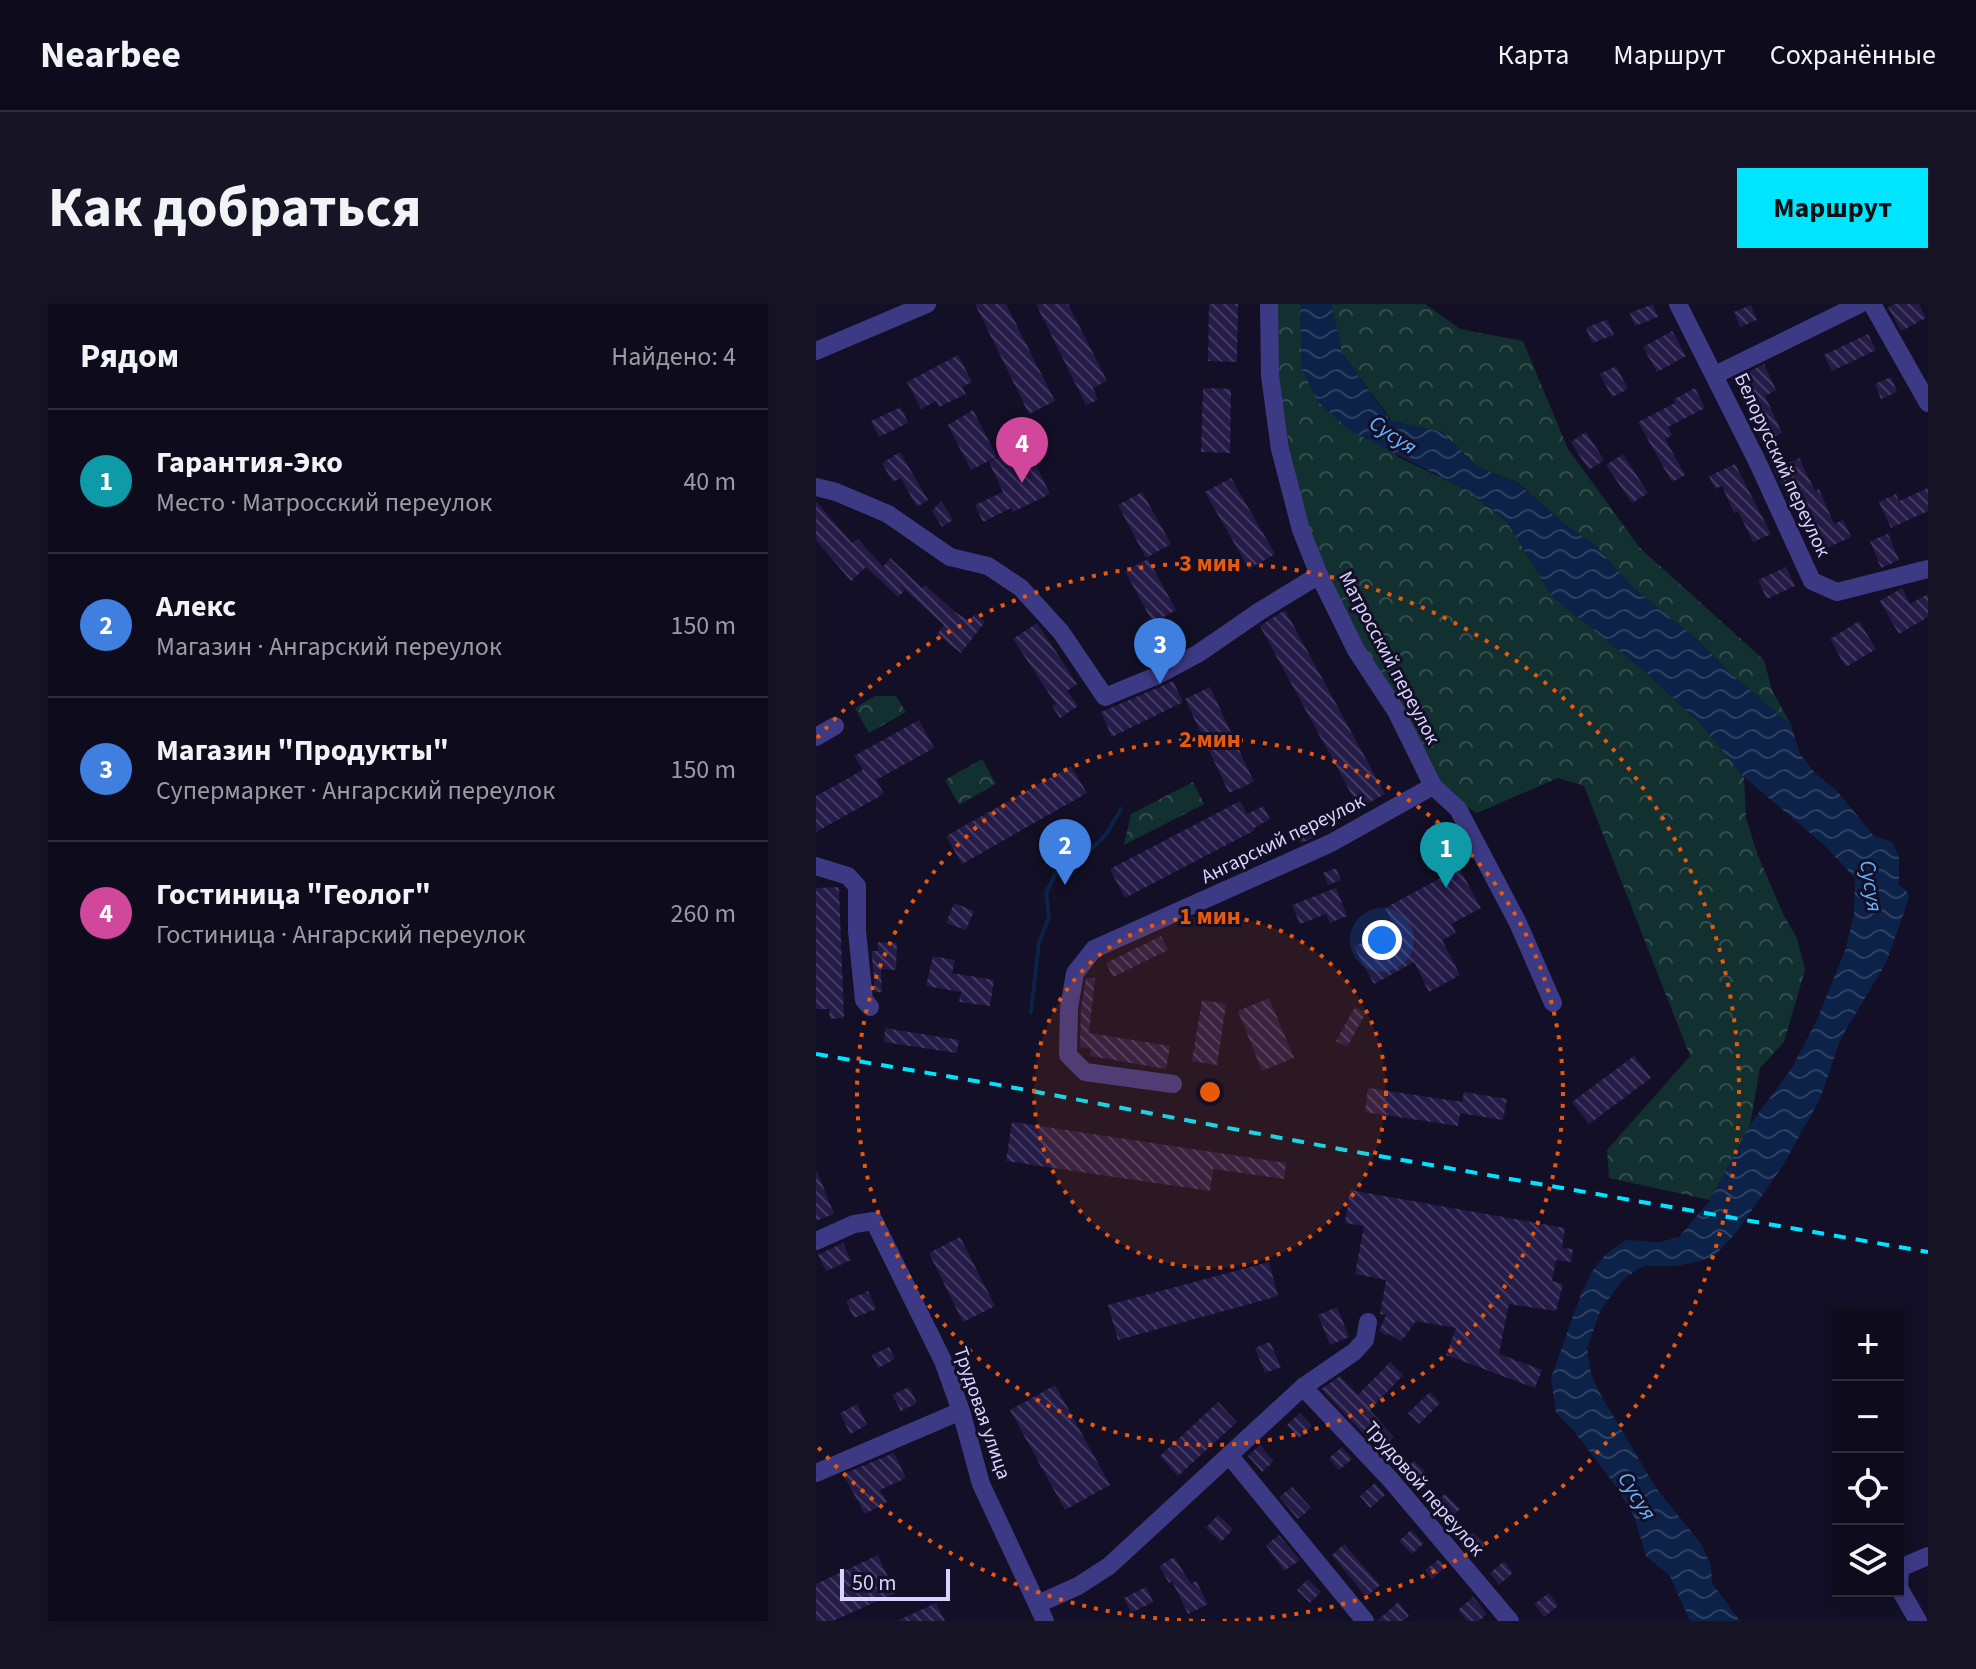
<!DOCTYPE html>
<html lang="ru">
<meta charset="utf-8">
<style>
:root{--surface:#0e0b1c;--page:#171425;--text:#f1f3f6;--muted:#9b9ba3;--line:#2e2b3b;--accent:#00e5ff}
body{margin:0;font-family:"Source Sans 3",sans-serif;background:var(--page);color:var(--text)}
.controls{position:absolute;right:24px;bottom:24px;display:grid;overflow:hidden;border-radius:0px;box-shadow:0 4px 12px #0003}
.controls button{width:72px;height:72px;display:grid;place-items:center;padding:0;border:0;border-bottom:2px solid var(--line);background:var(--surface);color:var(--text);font:40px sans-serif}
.scale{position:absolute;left:24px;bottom:20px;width:110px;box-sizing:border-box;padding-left:8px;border:4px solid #d9d4ff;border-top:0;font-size:22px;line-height:28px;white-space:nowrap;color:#d9d4ff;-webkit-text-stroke:6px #130f26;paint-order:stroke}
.you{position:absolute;left:566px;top:636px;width:28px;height:28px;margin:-20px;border:6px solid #fff;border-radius:50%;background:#1a73e8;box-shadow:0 0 0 12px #1a73e833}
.badge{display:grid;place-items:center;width:52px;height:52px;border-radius:50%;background:var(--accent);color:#fff;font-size:26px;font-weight:700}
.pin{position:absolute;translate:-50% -66px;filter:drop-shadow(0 2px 4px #0008)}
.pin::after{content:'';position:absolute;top:42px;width:28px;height:24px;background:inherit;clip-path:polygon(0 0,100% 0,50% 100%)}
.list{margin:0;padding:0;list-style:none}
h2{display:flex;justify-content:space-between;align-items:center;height:104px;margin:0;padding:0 32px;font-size:34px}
h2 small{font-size:26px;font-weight:400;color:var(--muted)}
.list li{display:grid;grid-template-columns:52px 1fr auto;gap:24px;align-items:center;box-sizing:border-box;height:144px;padding:0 32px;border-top:2px solid var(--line)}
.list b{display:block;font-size:30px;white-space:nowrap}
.list p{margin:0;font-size:26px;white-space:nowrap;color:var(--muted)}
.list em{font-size:26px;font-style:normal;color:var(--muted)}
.icon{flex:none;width:44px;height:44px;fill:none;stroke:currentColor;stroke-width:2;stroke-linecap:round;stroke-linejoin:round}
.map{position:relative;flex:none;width:1112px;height:1317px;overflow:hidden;border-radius:0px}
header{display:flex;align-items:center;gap:48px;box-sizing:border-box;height:112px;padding:0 40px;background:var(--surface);border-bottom:2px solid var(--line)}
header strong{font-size:38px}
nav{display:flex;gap:44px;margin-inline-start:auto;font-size:28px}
.intro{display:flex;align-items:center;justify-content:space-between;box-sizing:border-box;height:192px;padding:0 48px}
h1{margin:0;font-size:56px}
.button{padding:20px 36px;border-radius:0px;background:var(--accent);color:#111;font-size:28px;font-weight:700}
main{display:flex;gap:48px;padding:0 48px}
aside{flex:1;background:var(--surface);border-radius:0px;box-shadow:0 4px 12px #0003}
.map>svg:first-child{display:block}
</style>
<header>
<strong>Nearbee</strong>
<nav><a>Карта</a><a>Маршрут</a><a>Сохранённые</a></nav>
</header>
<div class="intro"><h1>Как добраться</h1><a class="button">Маршрут</a></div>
<main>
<aside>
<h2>Рядом<small>Найдено: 4</small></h2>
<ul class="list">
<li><span class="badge" style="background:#0f9aa8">1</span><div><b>Гарантия-Эко</b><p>Место · Матросский переулок</p></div><em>40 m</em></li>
<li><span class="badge" style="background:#3f7fe0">2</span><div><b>Алекс</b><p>Магазин · Ангарский переулок</p></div><em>150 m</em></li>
<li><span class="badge" style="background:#3f7fe0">3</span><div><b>Магазин &quot;Продукты&quot;</b><p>Супермаркет · Ангарский переулок</p></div><em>150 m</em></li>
<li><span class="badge" style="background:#d1479c">4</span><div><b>Гостиница &quot;Геолог&quot;</b><p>Гостиница · Ангарский переулок</p></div><em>260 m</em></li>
</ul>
</aside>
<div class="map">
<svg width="1112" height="1317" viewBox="0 0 1112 1317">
<defs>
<pattern id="forest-crowns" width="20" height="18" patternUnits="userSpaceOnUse" patternTransform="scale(2)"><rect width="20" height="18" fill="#12302f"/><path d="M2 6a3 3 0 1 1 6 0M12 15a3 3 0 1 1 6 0" fill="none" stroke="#344d4e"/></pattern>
<pattern id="water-waves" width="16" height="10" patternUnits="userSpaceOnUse" patternTransform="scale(2)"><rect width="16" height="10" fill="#0c2248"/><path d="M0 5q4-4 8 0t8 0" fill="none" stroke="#2f4163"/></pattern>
<pattern id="building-back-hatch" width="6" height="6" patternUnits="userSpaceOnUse" patternTransform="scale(2)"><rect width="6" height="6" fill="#241b47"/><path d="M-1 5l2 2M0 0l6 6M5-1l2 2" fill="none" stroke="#433b63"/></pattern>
</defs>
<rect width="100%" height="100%" fill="#130f26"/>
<g fill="url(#forest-crowns)">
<path d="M 461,0 L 484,0 L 486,65 L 582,153 L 651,186 L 691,218 L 736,292 L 827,366 L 886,421 L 928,473 L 930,514 L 941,549 L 968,612 L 981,634 L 989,666 L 968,738 L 944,764 L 934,821 L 894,896 L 793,874 L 791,846 L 874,752 L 768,482 L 742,474 L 661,509 L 617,482 L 485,226 L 462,68 Z"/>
<path d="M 515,0 L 609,0 L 644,25 L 707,37 L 752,145 L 824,244 L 948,356 L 956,386 L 975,421 L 913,368 L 877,332 L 816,283 L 779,241 L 747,219 L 701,178 L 661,163 L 626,128 L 576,117 L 526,49 Z"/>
<path d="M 59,392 L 80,392 L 90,408 L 53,429 L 39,404 Z"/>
<path d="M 166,455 L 180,480 L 143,501 L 129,476 Z"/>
<path d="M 377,478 L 388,500 L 308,541 L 315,510 Z"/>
</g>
<path fill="url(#water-waves)" d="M 484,0 L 515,0 L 526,49 L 575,117 L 626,128 L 661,163 L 700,178 L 747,219 L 779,241 L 816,283 L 877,332 L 913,368 L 975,421 L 984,450 L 999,469 L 1020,486 L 1058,532 L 1076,538 L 1083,553 L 1083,581 L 1090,586 L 1093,594 L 1070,659 L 1025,734 L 1004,795 L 966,863 L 919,930 L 900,950 L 888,956 L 861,962 L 829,962 L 822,965 L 807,976 L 785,1005 L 771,1044 L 775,1069 L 782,1086 L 840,1184 L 885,1240 L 895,1261 L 896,1279 L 924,1317 L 874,1317 L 854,1272 L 830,1252 L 818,1212 L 799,1181 L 757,1126 L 740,1109 L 735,1074 L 765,990 L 777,966 L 790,950 L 810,936 L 843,938 L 863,933 L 894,896 L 934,821 L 975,765 L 1000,718 L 1030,644 L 1038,609 L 1039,574 L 1007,540 L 928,473 L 886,421 L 827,366 L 736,292 L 691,218 L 651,186 L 533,126 L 501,97 L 486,65 Z"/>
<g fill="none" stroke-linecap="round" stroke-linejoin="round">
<g stroke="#0c2248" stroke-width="4">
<path d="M 320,344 L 325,357"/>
<path d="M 215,708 L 223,638 L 233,613 L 230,589 L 244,561 L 272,548 L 289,532 L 305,505"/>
</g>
</g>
<g fill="url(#building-back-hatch)">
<path d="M 159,0 L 190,0 L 239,97 L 213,110 Z"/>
<path d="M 220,0 L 252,0 L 291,77 L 277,84 L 282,96 L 270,101 Z"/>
<path d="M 393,0 L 422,0 L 421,58 L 392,57 Z"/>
<path d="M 837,0 L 842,13 L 819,22 L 814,9 Z"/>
<path d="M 1078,0 L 1103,0 L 1110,14 L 1085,27 L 1072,3 Z"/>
<path d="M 935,1 L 941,16 L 924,23 L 918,8 Z"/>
<path d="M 791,15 L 798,31 L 776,39 L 770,24 Z"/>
<path d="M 856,27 L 870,52 L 841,68 L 827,43 Z"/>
<path d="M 1052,30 L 1060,46 L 1016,67 L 1008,51 Z"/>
<path d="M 142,51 L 156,78 L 146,83 L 150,90 L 123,103 L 120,97 L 105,105 L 91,78 Z"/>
<path d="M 948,60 L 960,86 L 949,92 L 966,129 L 946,138 L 935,114 L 940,111 L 923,73 Z"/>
<path d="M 800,62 L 812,85 L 796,93 L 784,70 Z"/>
<path d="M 1075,73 L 1081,88 L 1065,95 L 1059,80 Z"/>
<path d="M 387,84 L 415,85 L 414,149 L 385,148 Z"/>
<path d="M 879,84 L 889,104 L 852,123 L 856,131 L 849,135 L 869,171 L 856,178 L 822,118 L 859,99 L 858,95 Z"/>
<path d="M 85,103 L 92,119 L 63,133 L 55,117 Z"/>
<path d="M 157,106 L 181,153 L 155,166 L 132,121 Z"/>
<path d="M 770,128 L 788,156 L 773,166 L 755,138 Z"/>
<path d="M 210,140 L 234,190 L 197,208 L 195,204 L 167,218 L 159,201 L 187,188 L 173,158 Z"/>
<path d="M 84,148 L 112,196 L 101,203 L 85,174 L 77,178 L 66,159 Z"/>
<path d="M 807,150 L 832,189 L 816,199 L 790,161 Z"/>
<path d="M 983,154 L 999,187 L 1003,185 L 1018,220 L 1027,216 L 1035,233 L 1004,247 L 991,219 L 986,222 L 958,166 Z"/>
<path d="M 919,160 L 955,230 L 937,238 L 922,207 L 918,209 L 906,182 L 899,185 L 893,172 Z"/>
<path d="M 415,174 L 459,250 L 433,265 L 389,188 Z"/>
<path d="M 1112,184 L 1112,207 L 1075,224 L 1063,198 L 1080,190 L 1083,197 Z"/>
<path d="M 326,188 L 355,240 L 330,254 L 302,201 Z"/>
<path d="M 0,197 L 36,239 L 42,235 L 67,263 L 74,254 L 106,284 L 109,281 L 139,308 L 153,317 L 159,310 L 169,318 L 145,349 L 121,330 L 128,321 L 85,282 L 88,287 L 82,293 L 50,263 L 35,277 L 0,236 Z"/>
<path d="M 125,197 L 137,216 L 126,223 L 116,207 Z"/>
<path d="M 1072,230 L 1083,256 L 1065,264 L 1054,237 Z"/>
<path d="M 332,255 L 360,306 L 337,319 L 309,267 Z"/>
<path d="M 970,263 L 979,282 L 951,295 L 942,276 Z"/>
<path d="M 1086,284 L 1094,300 L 1112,290 L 1112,313 L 1083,330 L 1064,297 Z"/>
<path d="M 469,306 L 569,490 L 543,504 L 444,322 Z"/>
<path d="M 1043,317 L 1060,345 L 1030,363 L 1014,335 Z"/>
<path d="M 221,319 L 261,380 L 251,387 L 262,402 L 244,414 L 236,402 L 240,400 L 197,335 Z"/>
<path d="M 357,377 L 367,398 L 296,433 L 285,408 Z"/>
<path d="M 394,383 L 438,478 L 413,489 L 369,395 Z"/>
<path d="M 103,416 L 118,444 L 60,476 L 68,490 L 0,528 L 0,492 L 47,466 L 38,452 Z"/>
<path d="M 255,462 L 271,489 L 146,560 L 130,532 Z"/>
<path d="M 424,497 L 431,510 L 447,502 L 454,515 L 438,524 L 439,526 L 309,594 L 294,565 Z"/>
<path d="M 494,525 L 499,533 L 485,539 L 481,532 Z"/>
<path d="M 520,564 L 525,576 L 512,581 L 507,569 Z"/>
<path d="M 643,564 L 665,604 L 635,620 L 640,629 L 626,636 L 644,671 L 613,688 L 598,658 L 558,680 L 538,643 L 578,621 L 569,604 Z"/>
<path d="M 23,583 L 28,714 L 14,715 L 13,705 L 0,705 L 0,584 Z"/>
<path d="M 520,584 L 531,612 L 514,619 L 510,610 L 484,620 L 476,601 Z"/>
<path d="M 138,599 L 158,607 L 150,626 L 130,619 Z"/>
<path d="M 345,632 L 352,646 L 297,673 L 290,659 Z"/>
<path d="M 62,638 L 81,639 L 80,666 L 65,665 L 66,688 L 59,688 L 56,654 L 56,647 L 62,647 Z"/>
<path d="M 117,652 L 139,656 L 136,669 L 178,676 L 174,702 L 143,698 L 145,688 L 110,682 Z"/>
<path d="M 270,674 L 279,674 L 273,729 L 354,742 L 350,765 L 274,752 L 275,745 L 264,743 L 265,705 Z"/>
<path d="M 453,694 L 478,754 L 446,767 L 422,707 Z"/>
<path d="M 386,696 L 410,700 L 401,761 L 376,757 Z"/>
<path d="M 539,703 L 550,709 L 531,743 L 520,737 Z"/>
<path d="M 69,724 L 143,736 L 141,749 L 68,738 Z"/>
<path d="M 818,752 L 835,774 L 773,820 L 756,798 Z"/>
<path d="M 552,784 L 646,798 L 648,788 L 691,795 L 687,816 L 644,809 L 642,822 L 549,808 Z"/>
<path d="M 196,818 L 470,859 L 468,875 L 397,865 L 394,887 L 190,857 Z"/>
<path d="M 1,867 L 18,910 L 0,917 L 0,868 Z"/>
<path d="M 534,886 L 749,924 L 746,944 L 757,945 L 755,958 L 740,956 L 736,977 L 747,980 L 740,1007 L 693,1000 L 683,1050 L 726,1066 L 719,1084 L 630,1051 L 640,1024 L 600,1017 L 585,1038 L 572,1029 L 571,1032 L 563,1027 L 570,1011 L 564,1010 L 570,976 L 539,970 L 548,922 L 529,919 Z"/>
<path d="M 144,933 L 179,1002 L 147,1018 L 113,949 Z"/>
<path d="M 27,939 L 35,956 L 10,967 L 2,951 Z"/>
<path d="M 453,958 L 462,992 L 302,1036 L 292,1001 Z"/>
<path d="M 52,987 L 60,1005 L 38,1014 L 30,997 Z"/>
<path d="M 521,1003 L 533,1033 L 514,1041 L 502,1011 Z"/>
<path d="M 454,1038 L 465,1063 L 449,1069 L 439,1044 Z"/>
<path d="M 73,1043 L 79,1055 L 62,1064 L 56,1051 Z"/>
<path d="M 574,1058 L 587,1071 L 554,1106 L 578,1133 L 564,1147 L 505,1085 L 524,1072 L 542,1091 Z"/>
<path d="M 239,1081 L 294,1181 L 249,1206 L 194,1106 Z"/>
<path d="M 93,1083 L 101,1099 L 85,1107 L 76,1091 Z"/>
<path d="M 614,1088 L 624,1099 L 603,1120 L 592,1109 Z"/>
<path d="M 402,1098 L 421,1118 L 362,1172 L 344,1152 Z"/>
<path d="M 41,1100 L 51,1121 L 34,1130 L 24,1109 Z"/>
<path d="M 484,1109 L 496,1122 L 483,1134 L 471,1121 Z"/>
<path d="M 444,1141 L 458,1157 L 446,1168 L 432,1152 Z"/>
<path d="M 526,1143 L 536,1155 L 523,1166 L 513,1154 Z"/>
<path d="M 78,1149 L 90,1174 L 64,1186 L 71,1198 L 49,1210 L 27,1170 Z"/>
<path d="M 598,1157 L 611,1170 L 597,1183 L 585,1169 Z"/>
<path d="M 559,1179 L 569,1191 L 554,1204 L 544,1192 Z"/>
<path d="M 476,1183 L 495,1204 L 482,1215 L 463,1193 Z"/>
<path d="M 629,1190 L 644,1205 L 628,1220 L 614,1204 Z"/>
<path d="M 402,1211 L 417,1225 L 405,1238 L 390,1224 Z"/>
<path d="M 595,1226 L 608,1239 L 596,1250 L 583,1237 Z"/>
<path d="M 657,1228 L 670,1240 L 657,1253 L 645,1240 Z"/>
<path d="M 463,1231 L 484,1256 L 468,1267 L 450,1241 Z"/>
<path d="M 528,1240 L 564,1281 L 550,1293 L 516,1251 Z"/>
<path d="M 62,1251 L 79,1289 L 17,1317 L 0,1317 L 0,1280 Z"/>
<path d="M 358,1253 L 375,1280 L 380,1277 L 392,1300 L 372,1310 L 356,1277 L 353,1279 L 343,1262 Z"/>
<path d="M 623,1255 L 630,1263 L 616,1275 L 609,1266 Z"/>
<path d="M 688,1257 L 697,1269 L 683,1281 L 674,1269 Z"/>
<path d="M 492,1275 L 505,1288 L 494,1299 L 481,1286 Z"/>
<path d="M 330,1283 L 337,1298 L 315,1309 L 308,1294 Z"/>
<path d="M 733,1289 L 742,1302 L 728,1313 L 718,1300 Z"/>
<path d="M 657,1293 L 671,1310 L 663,1317 L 651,1317 L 642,1306 Z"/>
<path d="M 582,1298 L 593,1312 L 587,1317 L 561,1317 Z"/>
<path d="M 120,1299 L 129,1317 L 81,1317 Z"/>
</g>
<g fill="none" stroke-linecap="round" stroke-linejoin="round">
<g stroke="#3d3a85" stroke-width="18">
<path d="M 453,0 L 454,72 L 464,145 L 485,226 L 503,271 L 540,346 L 580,407 L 617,482 L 642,505 L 702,619 L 737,699"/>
<path d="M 862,0 L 941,157 L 996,277 L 1021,288 L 1112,265"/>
<path d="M 1056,0 L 1112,99"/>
<path d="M 0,47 L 111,0"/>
<path d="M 899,71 L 1044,0"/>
<path d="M 0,183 L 20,188 L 72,210 L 134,253 L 172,262 L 205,284 L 245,328 L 289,393 L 340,372 L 383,349 L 444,307 L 503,271"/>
<path d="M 0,433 L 19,422"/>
<path d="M 0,562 L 32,572 L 41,582 L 41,627 L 48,696 L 54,703"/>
<path d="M 357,780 L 269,768 L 252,751 L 253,704 L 259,669 L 278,645 L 515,539 L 617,482"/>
<path d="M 0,937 L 38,920 L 58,917 L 127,1057 L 145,1107 L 165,1180 L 229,1317"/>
<path d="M 487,1083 L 574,1175 L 694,1317"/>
<path d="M 413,1151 L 549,1317"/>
<path d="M 0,1169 L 145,1107"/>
<path d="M 222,1300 L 262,1282 L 293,1262 L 487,1083 L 538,1048 L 549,1036 L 552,1018"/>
<path d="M 1102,1317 L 1083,1284 L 1084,1264 L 1112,1252"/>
</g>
<path stroke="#00e5ff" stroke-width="4" stroke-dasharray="12 10" stroke-linecap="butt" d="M 0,750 L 189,782 L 529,846 L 1112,948"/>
</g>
<circle cx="394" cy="788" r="176" fill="#e8590c" fill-opacity=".12"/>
<g fill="none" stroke="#e8590c" stroke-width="4" stroke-dasharray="4 8">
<circle cx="394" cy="788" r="176"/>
<circle cx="394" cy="788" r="353"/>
<path d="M389 1317A529 529 0 0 1 1 1142M1 434A529 529 0 1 1 399 1317"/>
</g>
<g text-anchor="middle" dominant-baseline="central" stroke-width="6" stroke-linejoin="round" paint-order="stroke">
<g font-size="20" fill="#d9d4ff" stroke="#130f26">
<text transform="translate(966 161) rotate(65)">Белорусский переулок</text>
<text transform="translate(573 354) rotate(62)">Матросский переулок</text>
<text transform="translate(467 535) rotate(-26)">Ангарский переулок</text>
<text transform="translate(166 1109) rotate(71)">Трудовая улица</text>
<text transform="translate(608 1185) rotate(49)">Трудовой переулок</text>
</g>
<g font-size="22" font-style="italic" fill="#62b6ff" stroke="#130f26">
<text transform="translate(577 131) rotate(34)">Сусуя</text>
<text transform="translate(1055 582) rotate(81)">Сусуя</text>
<text transform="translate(821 1192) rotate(58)">Сусуя</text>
</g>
</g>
<circle cx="394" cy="788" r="12" fill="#e8590c" stroke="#130f26" stroke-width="4"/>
<g font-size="24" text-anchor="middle" font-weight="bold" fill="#e8590c" stroke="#130f26" stroke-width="6" stroke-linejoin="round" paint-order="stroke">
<text x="394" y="267">3 мин</text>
<text x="394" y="443">2 мин</text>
<text x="394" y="620">1 мин</text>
</g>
</svg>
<div class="controls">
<button>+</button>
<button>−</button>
<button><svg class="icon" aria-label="locate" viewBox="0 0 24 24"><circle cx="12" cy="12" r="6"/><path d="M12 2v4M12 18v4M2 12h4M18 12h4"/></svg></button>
<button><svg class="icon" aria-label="layers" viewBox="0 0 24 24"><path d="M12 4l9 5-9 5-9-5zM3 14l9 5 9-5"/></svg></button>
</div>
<div class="scale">50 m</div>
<div class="you"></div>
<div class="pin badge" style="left:630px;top:584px;background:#0f9aa8">1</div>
<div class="pin badge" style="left:249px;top:581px;background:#3f7fe0">2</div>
<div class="pin badge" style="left:344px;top:380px;background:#3f7fe0">3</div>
<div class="pin badge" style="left:206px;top:179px;background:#d1479c">4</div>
</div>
</main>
